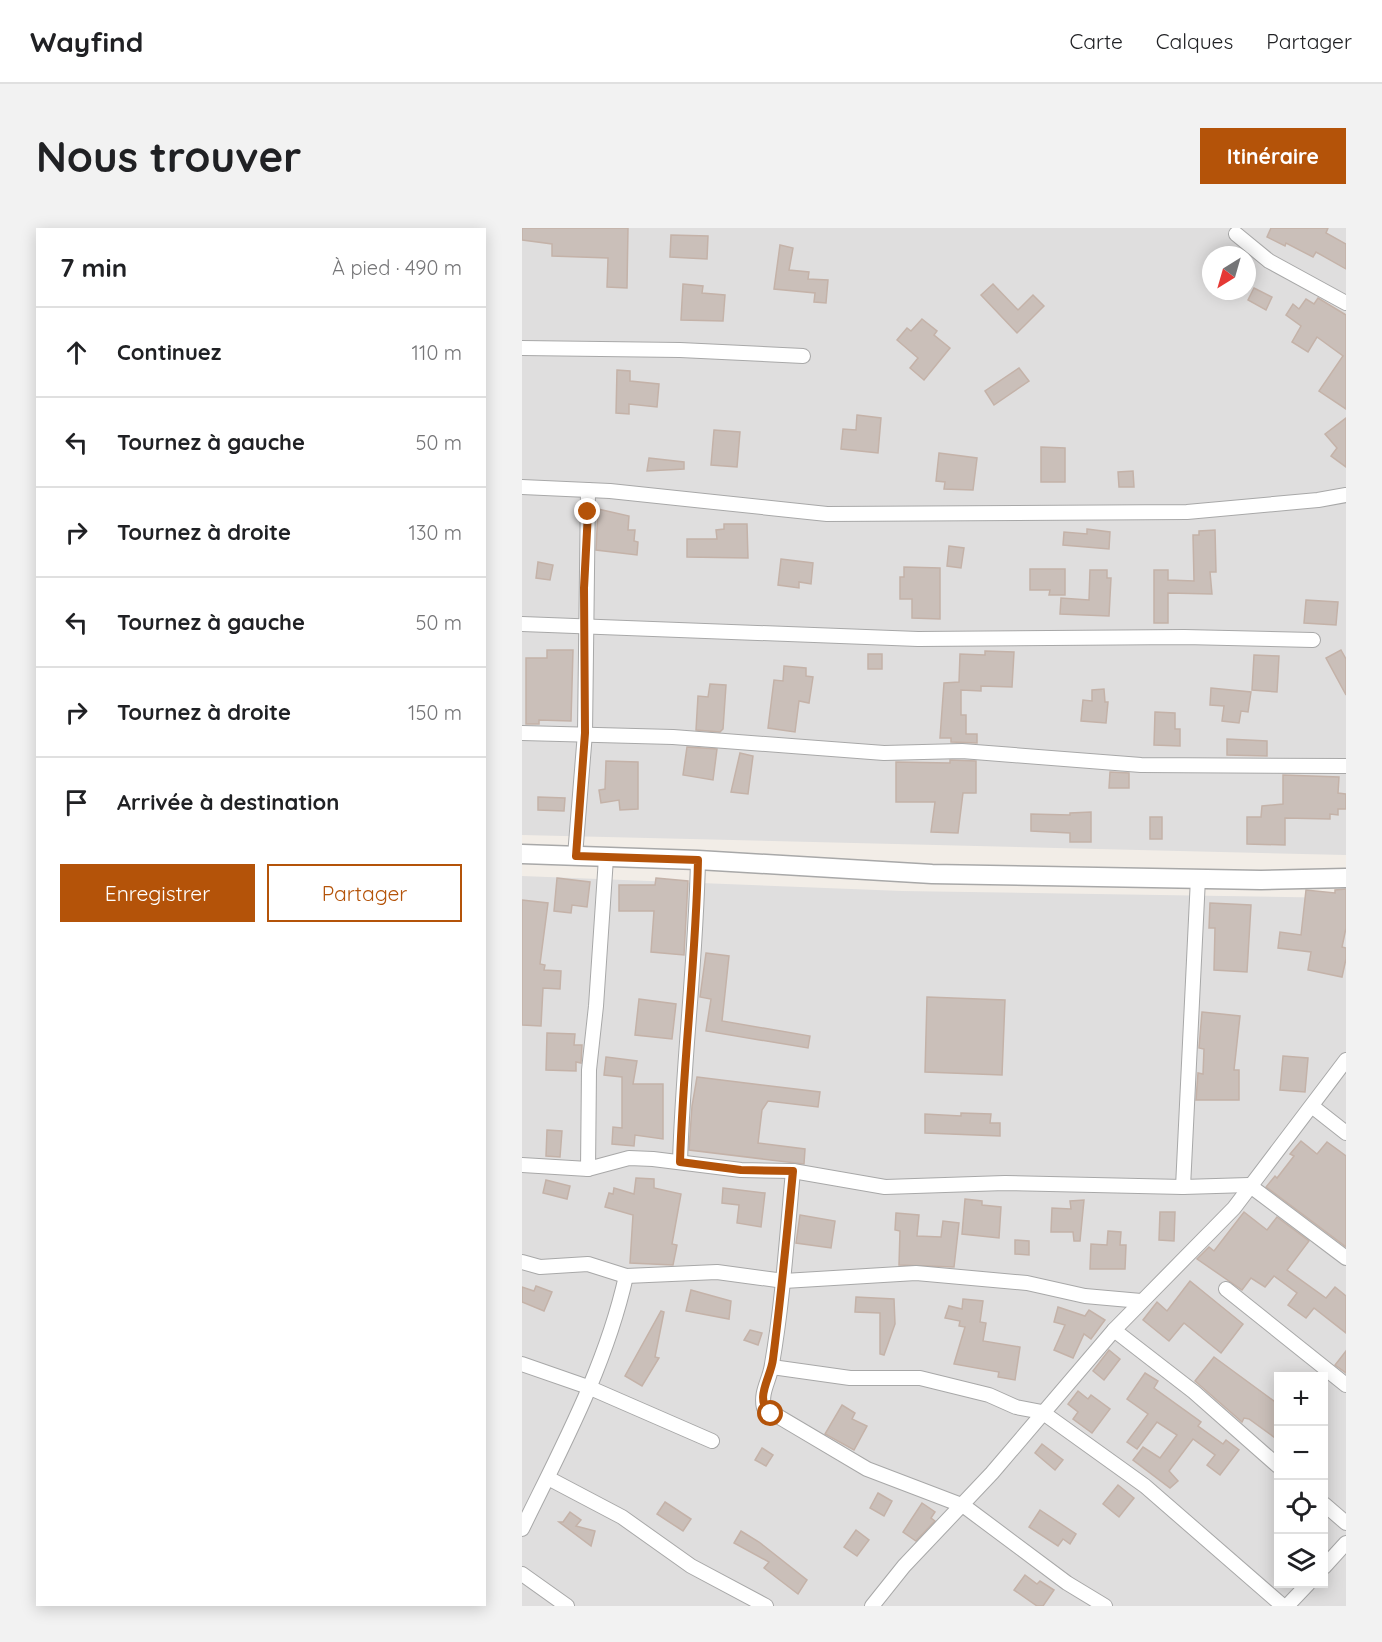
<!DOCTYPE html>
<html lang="fr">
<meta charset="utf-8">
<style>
:root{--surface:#fff;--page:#f2f2f2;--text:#202124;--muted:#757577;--line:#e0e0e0;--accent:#b45309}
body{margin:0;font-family:Quicksand,sans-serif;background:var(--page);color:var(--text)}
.controls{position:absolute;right:18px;bottom:18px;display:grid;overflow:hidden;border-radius:0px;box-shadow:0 3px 15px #0003}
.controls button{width:54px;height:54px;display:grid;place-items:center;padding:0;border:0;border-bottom:2px solid var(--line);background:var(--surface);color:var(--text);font:30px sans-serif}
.compass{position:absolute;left:680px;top:18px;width:54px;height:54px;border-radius:50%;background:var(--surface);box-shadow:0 3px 15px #0003;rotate:217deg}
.stop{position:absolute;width:18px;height:18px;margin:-14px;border:4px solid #b45309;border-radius:50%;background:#fff}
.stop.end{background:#b45309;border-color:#fff;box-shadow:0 2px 6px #0008}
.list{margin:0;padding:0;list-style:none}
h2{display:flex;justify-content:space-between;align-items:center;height:78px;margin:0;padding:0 24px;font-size:26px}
h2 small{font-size:20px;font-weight:400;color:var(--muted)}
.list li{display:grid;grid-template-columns:39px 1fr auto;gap:18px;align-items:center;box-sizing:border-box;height:90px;padding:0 24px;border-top:2px solid var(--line)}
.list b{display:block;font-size:22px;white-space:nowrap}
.list em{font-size:20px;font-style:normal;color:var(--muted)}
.actions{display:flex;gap:12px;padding:18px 24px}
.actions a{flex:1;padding:14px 0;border:2px solid var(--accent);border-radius:0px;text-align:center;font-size:21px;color:var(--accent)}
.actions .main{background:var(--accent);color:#fff}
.icon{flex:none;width:33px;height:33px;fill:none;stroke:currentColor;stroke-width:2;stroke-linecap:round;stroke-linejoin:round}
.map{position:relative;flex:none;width:824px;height:1378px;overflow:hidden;border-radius:0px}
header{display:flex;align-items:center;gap:36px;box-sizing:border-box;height:84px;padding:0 30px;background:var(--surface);border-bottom:2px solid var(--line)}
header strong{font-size:28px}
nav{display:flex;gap:33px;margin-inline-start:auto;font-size:21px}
.intro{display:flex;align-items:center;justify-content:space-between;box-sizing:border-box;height:144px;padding:0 36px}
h1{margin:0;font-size:42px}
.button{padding:15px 27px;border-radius:0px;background:var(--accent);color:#fff;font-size:21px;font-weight:700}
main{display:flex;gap:36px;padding:0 36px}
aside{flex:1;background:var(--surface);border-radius:0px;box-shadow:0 3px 15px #0003}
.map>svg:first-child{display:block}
</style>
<header>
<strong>Wayfind</strong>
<nav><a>Carte</a><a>Calques</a><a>Partager</a></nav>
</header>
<div class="intro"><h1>Nous trouver</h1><a class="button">Itinéraire</a></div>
<main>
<aside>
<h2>7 min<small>À pied · 490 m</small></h2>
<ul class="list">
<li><svg class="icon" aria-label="ahead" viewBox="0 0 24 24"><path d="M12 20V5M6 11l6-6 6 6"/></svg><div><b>Continuez</b></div><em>110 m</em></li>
<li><svg class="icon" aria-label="left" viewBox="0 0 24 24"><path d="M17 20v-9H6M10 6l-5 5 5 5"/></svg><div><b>Tournez à gauche</b></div><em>50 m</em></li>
<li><svg class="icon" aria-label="right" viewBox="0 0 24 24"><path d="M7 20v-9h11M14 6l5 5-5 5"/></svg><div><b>Tournez à droite</b></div><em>130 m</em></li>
<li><svg class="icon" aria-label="left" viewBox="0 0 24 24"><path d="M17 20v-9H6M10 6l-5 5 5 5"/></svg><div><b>Tournez à gauche</b></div><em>50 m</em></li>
<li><svg class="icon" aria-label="right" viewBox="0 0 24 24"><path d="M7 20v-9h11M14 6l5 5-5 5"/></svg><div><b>Tournez à droite</b></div><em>150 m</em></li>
<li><svg class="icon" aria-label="arrive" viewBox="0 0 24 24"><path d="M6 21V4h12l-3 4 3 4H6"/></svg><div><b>Arrivée à destination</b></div></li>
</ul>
<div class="actions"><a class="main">Enregistrer</a><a>Partager</a></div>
</aside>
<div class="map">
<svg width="824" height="1378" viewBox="0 0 824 1378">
<rect width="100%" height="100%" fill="#f2ede7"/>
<g fill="#dfdede" fill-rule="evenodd">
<path d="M 0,0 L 824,0 L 824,627 L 0,607 ZM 689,27 L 725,27 L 725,63 L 689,63 Z"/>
<path d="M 0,648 L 380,663 L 824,670 L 824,1378 L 0,1378 ZM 756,1148 L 802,1148 L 802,1356 L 756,1356 Z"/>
</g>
<g fill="#cabfb9" stroke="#c4b2a8" stroke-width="1.5">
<path d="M 0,0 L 106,0 L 105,60 L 85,59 L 86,30 L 30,28 L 30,16 L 0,12 Z"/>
<path d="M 749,0 L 806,0 L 804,5 L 824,16 L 824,41 L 794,24 L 791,29 L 764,15 L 763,18 L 745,9 Z"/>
<path d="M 149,7 L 186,8 L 185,31 L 148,29 Z"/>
<path d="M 258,17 L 271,20 L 267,42 L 287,44 L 286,51 L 306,52 L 304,75 L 292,74 L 293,65 L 252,61 Z"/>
<path d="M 161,56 L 181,58 L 180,65 L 203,67 L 201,93 L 159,92 Z"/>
<path d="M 471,56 L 496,82 L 511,67 L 522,78 L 495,105 L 459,67 Z"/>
<path d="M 732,60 L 750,69 L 744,82 L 726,72 Z"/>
<path d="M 796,70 L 824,87 L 824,181 L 797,163 L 821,128 L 795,109 L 786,124 L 770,114 L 779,98 L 764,87 L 771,76 L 777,81 L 784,71 L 792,76 Z"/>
<path d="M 400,91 L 415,103 L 412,107 L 428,120 L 402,152 L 388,140 L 396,130 L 375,112 L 385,100 L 389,103 Z"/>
<path d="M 497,140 L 507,153 L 472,177 L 463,163 Z"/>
<path d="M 95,142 L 108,143 L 108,153 L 137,156 L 135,179 L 107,176 L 107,186 L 94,185 Z"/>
<path d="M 335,187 L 359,190 L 356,225 L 319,221 L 321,201 L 334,202 Z"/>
<path d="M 824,190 L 824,239 L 809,228 L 815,220 L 803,206 Z"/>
<path d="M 192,202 L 218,204 L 215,239 L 189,237 Z"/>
<path d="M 519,219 L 543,220 L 543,254 L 519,254 Z"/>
<path d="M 417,225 L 455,230 L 451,262 L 422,261 L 423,254 L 414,253 Z"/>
<path d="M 127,230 L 162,234 L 162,241 L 125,243 Z"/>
<path d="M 611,243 L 612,259 L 597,259 L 596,244 Z"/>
<path d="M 76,281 L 107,288 L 106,302 L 113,302 L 112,313 L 116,314 L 115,327 L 74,322 Z"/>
<path d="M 202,296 L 225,296 L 226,330 L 165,329 L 165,311 L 195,311 L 194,302 L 202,301 Z"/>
<path d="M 565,301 L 588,304 L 587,321 L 541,317 L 542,304 L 565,306 Z"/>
<path d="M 693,302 L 694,344 L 688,344 L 690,366 L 646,365 L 646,395 L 632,395 L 632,342 L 646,342 L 646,352 L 672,353 L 671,307 L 677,307 L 677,303 Z"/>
<path d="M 427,318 L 442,320 L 439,340 L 425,338 Z"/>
<path d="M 259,331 L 291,335 L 289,356 L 277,354 L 277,360 L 256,357 Z"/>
<path d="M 16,334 L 31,337 L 28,352 L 14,350 Z"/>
<path d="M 382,339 L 418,340 L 418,391 L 390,390 L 390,371 L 378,371 L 378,349 L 382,349 Z"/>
<path d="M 508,341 L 543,341 L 543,367 L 527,367 L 528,362 L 508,362 Z"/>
<path d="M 568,342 L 585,342 L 585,350 L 589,350 L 587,388 L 538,386 L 539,370 L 567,372 Z"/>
<path d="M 784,372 L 816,374 L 814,397 L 782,395 Z"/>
<path d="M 25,422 L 51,422 L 49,493 L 17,492 L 17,496 L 4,496 L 4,430 L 25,430 Z"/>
<path d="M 819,422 L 824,431 L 824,467 L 804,430 Z"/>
<path d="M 463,423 L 492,424 L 490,459 L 459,458 L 459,463 L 439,462 L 439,487 L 444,487 L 444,506 L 455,506 L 455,515 L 429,514 L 429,510 L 418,510 L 422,455 L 437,454 L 438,426 L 463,427 Z"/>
<rect x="346" y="426" width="14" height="15"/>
<path d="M 732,427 L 757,428 L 755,464 L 730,462 Z"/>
<path d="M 262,438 L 284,440 L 284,448 L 291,449 L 287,475 L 277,473 L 273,504 L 246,500 L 252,452 L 261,453 Z"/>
<path d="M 188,456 L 204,457 L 201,501 L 198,504 L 174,502 L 176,468 L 186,469 Z"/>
<path d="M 689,460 L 729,464 L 726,484 L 719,483 L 717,495 L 700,493 L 702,478 L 688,477 Z"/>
<path d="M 582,461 L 583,474 L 586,474 L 584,495 L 559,493 L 561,472 L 570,473 L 570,462 Z"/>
<path d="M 633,484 L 653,485 L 653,501 L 658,501 L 658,518 L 632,517 Z"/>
<path d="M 705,511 L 745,513 L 745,528 L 705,527 Z"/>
<path d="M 165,519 L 195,521 L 191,552 L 161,547 Z"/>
<path d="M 218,525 L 231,528 L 226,566 L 209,564 Z"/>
<path d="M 428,532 L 454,533 L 454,565 L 441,565 L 436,605 L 409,604 L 413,574 L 374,574 L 374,534 L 428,535 Z"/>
<path d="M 84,533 L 116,534 L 116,581 L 98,582 L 97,572 L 79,575 L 77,562 L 83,561 Z"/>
<path d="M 588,544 L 607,545 L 607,560 L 587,560 Z"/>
<path d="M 761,547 L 817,549 L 816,565 L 824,566 L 824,581 L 816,581 L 816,587 L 808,586 L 808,591 L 763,590 L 763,617 L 725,616 L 725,589 L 739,589 L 740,578 L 761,576 Z"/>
<path d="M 16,569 L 43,570 L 42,583 L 16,582 Z"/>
<path d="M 569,584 L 569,614 L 548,614 L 548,605 L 509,603 L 509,586 L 548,587 L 548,585 Z"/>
<rect x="628" y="589" width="12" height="22"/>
<path d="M 35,650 L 68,654 L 65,679 L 50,677 L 49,685 L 32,683 Z"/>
<path d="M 134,650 L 166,653 L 162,727 L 129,724 L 132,683 L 97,683 L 97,657 L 133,657 Z"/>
<path d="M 824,661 L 824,700 L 820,719 L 824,720 L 824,731 L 820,749 L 786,742 L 789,724 L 756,720 L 758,704 L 779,707 L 784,662 L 813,665 L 813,662 Z"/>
<path d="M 0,672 L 26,675 L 18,736 L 23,737 L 22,742 L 39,743 L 38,761 L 21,760 L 19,798 L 0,797 Z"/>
<path d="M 688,675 L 729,677 L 725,744 L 692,742 L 693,700 L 687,700 Z"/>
<path d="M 184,725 L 207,728 L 200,793 L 288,808 L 286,820 L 184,803 L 189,771 L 178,769 Z"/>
<path d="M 405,769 L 483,772 L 480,847 L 403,844 Z"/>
<path d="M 117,771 L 154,776 L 150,811 L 113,807 Z"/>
<path d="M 680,784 L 718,788 L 712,842 L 717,842 L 717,872 L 674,872 L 676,845 L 681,846 L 682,821 L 677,820 Z"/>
<path d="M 25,805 L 53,806 L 52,817 L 60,817 L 59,835 L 54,834 L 54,843 L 24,842 Z"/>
<path d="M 761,828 L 786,830 L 783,864 L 758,862 Z"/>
<path d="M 84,829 L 115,833 L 111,856 L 141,856 L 141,911 L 113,907 L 112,918 L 90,916 L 91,899 L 100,900 L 100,849 L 82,847 Z"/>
<path d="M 175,849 L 298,864 L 296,879 L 246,873 L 240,882 L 236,915 L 283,921 L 282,936 L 167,922 L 170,878 Z"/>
<path d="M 439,885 L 469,886 L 468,895 L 478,895 L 478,908 L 403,905 L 403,886 L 439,888 Z"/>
<path d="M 25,902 L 40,903 L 38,929 L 24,928 Z"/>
<path d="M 779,913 L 795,926 L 805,914 L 824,928 L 824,1019 L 744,959 L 753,948 L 755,950 L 772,928 L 768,926 Z"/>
<path d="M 114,950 L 132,951 L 132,960 L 159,966 L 150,1016 L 155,1017 L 151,1037 L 108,1035 L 111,987 L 83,979 L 87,965 L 91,966 L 92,960 L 112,966 Z"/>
<path d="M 24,952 L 48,958 L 45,971 L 21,965 Z"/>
<path d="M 201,960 L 243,965 L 239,999 L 215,995 L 217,977 L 200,975 Z"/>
<path d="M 443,971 L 460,973 L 460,977 L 479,979 L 477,1010 L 440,1006 Z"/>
<path d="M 562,972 L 558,1013 L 552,1013 L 551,1004 L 529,1004 L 530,980 L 549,981 L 548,973 Z"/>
<path d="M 638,984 L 653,984 L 652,1013 L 637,1012 Z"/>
<path d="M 722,984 L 745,1002 L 755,989 L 787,1013 L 765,1042 L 804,1070 L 813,1059 L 824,1068 L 824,1105 L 792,1080 L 784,1090 L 766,1077 L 775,1065 L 752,1048 L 743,1059 L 729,1050 L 720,1062 L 675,1031 L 687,1019 L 692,1023 Z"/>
<path d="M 374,985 L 397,987 L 395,1008 L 419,1009 L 421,993 L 437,995 L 432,1039 L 377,1037 L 378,1003 L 373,1002 Z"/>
<path d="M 278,987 L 313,993 L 309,1020 L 274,1015 Z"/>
<path d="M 586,1003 L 599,1004 L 598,1017 L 604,1017 L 603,1041 L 568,1041 L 569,1016 L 585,1017 Z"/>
<path d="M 493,1012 L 507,1013 L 507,1027 L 493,1026 Z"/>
<path d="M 668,1053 L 721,1096 L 699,1125 L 662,1095 L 647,1113 L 621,1092 L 635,1074 L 645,1083 Z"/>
<path d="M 14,1058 L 30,1064 L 22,1083 L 0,1074 L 0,1059 L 12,1063 Z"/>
<path d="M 169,1062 L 209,1073 L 207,1091 L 164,1083 Z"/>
<path d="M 334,1069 L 372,1071 L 373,1096 L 362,1127 L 358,1126 L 358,1085 L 333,1084 Z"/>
<path d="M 441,1071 L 461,1073 L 458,1094 L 464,1095 L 461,1113 L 498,1119 L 493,1152 L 476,1149 L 477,1144 L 432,1136 L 443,1099 L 437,1098 L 438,1093 L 423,1090 L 427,1078 L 440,1081 Z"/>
<path d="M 536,1079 L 563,1088 L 567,1082 L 583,1092 L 569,1111 L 562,1106 L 551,1130 L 532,1122 L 543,1097 L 532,1094 Z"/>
<path d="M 139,1083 L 142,1084 L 133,1129 L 137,1130 L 120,1158 L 103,1148 Z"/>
<path d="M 228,1102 L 240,1105 L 236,1117 L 222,1112 Z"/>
<path d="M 587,1122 L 598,1131 L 582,1152 L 571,1143 Z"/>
<path d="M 824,1123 L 824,1145 L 813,1137 Z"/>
<path d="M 692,1129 L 756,1176 L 756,1212 L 727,1191 L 722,1190 L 720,1194 L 673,1153 Z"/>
<path d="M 623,1145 L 636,1153 L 632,1160 L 679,1194 L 676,1198 L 701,1216 L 704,1212 L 717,1222 L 698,1247 L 685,1237 L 693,1227 L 671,1211 L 647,1243 L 656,1253 L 648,1260 L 611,1232 L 621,1219 L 638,1230 L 655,1207 L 635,1194 L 615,1221 L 605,1214 L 626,1186 L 605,1171 Z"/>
<path d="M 556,1163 L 566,1171 L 569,1167 L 588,1181 L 570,1205 L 551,1191 L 556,1184 L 546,1176 Z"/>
<path d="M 320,1177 L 333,1185 L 330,1191 L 345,1198 L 332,1222 L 303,1206 Z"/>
<path d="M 520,1216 L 541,1232 L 533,1242 L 513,1225 Z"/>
<path d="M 240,1220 L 251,1227 L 244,1238 L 233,1232 Z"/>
<path d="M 596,1257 L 612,1270 L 597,1289 L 581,1276 Z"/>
<path d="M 356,1265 L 370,1273 L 362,1288 L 348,1280 Z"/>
<path d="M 143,1274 L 169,1291 L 161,1303 L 135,1286 Z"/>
<path d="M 400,1275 L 413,1284 L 409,1290 L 413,1293 L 394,1313 L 381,1304 Z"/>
<path d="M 518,1282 L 554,1306 L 548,1316 L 541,1311 L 536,1318 L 507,1299 Z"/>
<path d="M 48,1284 L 59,1292 L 54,1298 L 73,1303 L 69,1318 L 37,1294 L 41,1294 Z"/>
<path d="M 334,1302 L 347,1312 L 335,1328 L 322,1319 Z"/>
<path d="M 219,1303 L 237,1314 L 285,1352 L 276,1366 L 242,1340 L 247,1334 L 212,1315 Z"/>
<path d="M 503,1347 L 515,1356 L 518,1353 L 532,1362 L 521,1378 L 515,1378 L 492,1362 Z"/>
</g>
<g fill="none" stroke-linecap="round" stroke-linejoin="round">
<g stroke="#a8a8a8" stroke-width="16">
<g id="minor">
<path d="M 714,6 L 747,33 L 824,75"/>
<path d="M 0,120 L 158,122 L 281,128"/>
<path d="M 0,259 L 88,263 L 305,286 L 665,284 L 796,272 L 824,267"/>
<path d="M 0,396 L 396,411 L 662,409 L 791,412"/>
<path d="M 0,505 L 151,509 L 362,525 L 440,523 L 619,537 L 824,538"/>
<path d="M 53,628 L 63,505 L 66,262"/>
<path d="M 791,879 L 824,905"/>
<path d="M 158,934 C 161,833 174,733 176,632"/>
<path d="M 0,937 L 66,941 L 107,930 L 131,931 L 219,942 L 271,943 L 363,959 L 483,955 L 661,959 L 727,957 L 824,1030"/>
<path d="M 66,941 L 67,842 L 74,778 L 84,630"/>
<path d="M 271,943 C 265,1007 261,1072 250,1136 C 248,1152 238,1164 242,1180 L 345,1241 L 442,1278 L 545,1355 L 583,1378"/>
<path d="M 661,959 L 676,650"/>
<path d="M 0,1034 L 18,1039 L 66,1036 L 104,1048 L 195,1044 L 262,1053 L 394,1045 L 505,1055 L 563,1068 L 619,1073"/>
<path d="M 704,1061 L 824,1157"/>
<path d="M 592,1102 L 672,1164 L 756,1238"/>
<path d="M 0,1136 L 66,1159 L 190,1213"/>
<path d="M 250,1139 L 328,1150 L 398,1150 L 467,1167 L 494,1179 L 520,1184 L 623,1258 L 761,1378"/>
<path d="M 26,1250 L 100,1289 L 169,1338 L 244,1378"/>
<path d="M 802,1276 L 824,1295"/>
<path d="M 0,1301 C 40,1219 84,1138 104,1048"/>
<path d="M 802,1339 L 824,1315"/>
<path d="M 0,1346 L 45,1378"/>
<path d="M 350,1378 L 382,1338 L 470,1245 L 592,1102 L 712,980 L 824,832"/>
<path d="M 765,1378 L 786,1356"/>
</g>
</g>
<g stroke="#a8a8a8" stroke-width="21">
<path id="tertiary" d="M 0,626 L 176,632 L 410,646 L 739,652 L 824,650"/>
</g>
<use href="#minor" stroke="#fff" stroke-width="14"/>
<use href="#tertiary" stroke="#fff" stroke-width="18"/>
</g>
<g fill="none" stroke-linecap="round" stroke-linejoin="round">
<path stroke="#b45309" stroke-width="8" d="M 66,284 L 62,360 L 63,505 L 54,628 L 176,632 C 174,733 161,833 158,934 L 219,942 L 271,943 C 265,1006 259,1069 251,1131 C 249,1150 231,1171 249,1186"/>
</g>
</svg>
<div class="controls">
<button>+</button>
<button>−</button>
<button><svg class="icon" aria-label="locate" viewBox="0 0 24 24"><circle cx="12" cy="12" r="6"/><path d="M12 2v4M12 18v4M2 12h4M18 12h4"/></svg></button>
<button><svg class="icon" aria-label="layers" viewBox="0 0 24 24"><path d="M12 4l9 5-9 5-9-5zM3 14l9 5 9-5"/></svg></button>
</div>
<svg class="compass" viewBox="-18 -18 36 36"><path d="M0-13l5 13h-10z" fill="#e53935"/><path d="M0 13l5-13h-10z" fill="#757577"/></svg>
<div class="stop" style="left:249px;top:1186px"></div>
<div class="stop end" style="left:66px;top:284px"></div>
</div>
</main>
